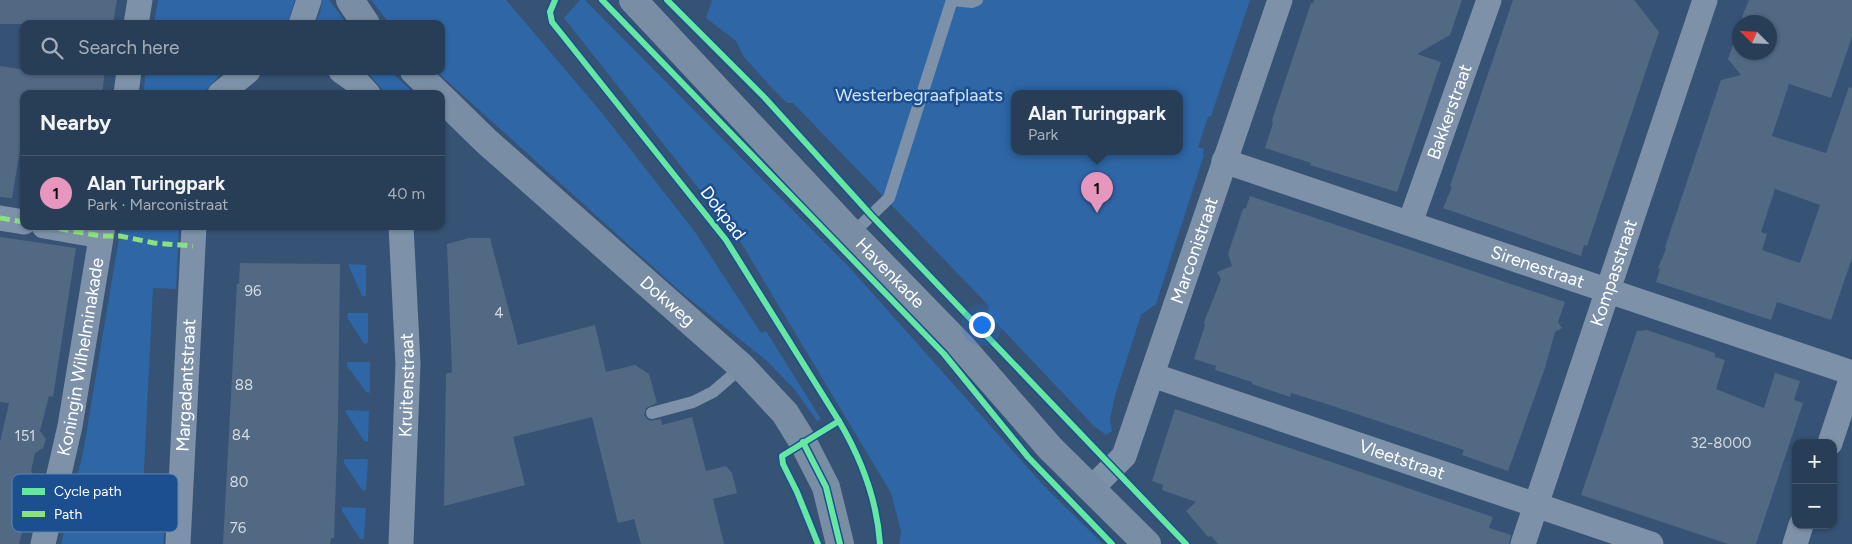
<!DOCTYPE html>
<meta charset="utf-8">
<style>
:root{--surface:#283e57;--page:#344961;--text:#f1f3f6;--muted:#a5aeba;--line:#44576d;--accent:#e797bd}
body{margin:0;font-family:Figtree,sans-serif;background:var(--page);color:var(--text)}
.controls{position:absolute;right:15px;bottom:15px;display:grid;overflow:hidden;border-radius:10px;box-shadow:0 1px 4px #0004}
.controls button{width:45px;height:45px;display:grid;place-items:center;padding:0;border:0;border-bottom:1px solid var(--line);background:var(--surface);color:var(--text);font:25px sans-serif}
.compass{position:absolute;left:1732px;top:15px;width:45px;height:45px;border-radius:50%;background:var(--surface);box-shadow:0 1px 4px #0004;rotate:294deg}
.you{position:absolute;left:981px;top:324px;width:18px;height:18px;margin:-12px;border:4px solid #fff;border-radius:50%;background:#1a73e8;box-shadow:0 0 0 8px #1a73e833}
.badge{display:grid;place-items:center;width:32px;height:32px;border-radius:50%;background:var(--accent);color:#111;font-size:16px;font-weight:700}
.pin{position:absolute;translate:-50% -41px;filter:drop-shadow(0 1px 2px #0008)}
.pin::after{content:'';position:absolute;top:26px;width:18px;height:15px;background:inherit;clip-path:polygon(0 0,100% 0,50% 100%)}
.popup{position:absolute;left:1011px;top:90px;width:172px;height:65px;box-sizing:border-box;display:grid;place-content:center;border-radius:10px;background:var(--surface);filter:drop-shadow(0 1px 4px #0005);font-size:16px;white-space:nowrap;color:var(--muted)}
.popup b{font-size:19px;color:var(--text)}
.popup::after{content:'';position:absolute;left:50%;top:100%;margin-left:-10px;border:10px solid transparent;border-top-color:var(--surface)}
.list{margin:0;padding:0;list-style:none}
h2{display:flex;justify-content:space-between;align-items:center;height:65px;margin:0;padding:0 20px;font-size:21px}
h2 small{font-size:16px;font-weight:400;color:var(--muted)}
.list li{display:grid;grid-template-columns:32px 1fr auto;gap:15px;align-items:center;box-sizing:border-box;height:75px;padding:0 20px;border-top:1px solid var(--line)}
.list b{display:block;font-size:19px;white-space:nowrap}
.list p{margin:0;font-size:16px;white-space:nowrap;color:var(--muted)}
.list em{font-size:16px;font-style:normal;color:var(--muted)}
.icon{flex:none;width:28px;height:28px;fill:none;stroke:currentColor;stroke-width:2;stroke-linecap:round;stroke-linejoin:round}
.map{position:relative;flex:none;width:1852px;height:544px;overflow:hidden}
.search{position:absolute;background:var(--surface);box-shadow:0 1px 4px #0004;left:20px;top:20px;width:425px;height:55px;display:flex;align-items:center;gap:12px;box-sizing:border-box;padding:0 18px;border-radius:10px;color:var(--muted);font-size:19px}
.panel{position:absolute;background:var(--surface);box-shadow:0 1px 4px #0004;left:20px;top:90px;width:425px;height:140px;border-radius:10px}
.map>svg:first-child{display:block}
</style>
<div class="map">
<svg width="1852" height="544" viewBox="0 0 1852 544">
<rect width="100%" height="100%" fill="#365274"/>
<g fill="#2f66a5" fill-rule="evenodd">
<path d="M 158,0 L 295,0 L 287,24 L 154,24 Z"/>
<path d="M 322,0 L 329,0 L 347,24 L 315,24 L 320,13 Z"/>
<path d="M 371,0 L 506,0 L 602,113 L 695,232 L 761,333 L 766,331 L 821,419 L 817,421 L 795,390 L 768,362 L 682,293 L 436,71 L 441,71 L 441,24 L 390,24 Z"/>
<path d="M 580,0 L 585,0 L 850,268 L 1045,487 L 1103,544 L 899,544 L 901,531 L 891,493 L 740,241 L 564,18 Z"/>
<path d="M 712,0 L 1250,0 L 1211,116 L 1208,117 L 1198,147 L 1204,149 L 1203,154 L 1204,155 L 1156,304 L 1141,315 L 1115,396 L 1110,419 L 1112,431 L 1106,435 L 1094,426 L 987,313 L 989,306 L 793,103 L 787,103 L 770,86 L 744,57 L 736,41 L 706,18 ZM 1014,94 L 1180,94 L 1180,152 L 1014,152 Z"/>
<path d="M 146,71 L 223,71 L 203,94 L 143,94 Z"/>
<path d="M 366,71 L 390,71 L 415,94 L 386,94 Z"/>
<path d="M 121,226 L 179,226 L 176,289 L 153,288 L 141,531 L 164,533 L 163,544 L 61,544 L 83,453 Z"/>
<path d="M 348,264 L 366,265 L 366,296 L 362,296 Z"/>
<path d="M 348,313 L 368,313 L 368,343 L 364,344 L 347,317 Z"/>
<path d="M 347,362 L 370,362 L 370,393 L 366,392 L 347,366 Z"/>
<path d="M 346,410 L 369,411 L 368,442 L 364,441 L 346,413 Z"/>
<path d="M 344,459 L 368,459 L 366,490 L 362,490 L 344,463 Z"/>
<path d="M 342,507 L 366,508 L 364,539 L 360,539 L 342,511 Z"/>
</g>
<g fill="#526984" fill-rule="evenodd">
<path d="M 0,0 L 117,0 L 113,24 L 0,24 Z"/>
<path d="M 1314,0 L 1462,0 L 1450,35 L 1417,54 L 1441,62 L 1397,192 L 1310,165 L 1311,163 L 1265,148 L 1273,123 L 1272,120 L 1311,3 L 1313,3 Z"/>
<path d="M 1513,0 L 1634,0 L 1659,32 L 1587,246 L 1584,245 L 1581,256 L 1443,208 L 1452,187 L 1450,186 Z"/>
<path d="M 1749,0 L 1852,0 L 1852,37 L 1831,98 L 1789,84 L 1772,136 L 1826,153 L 1849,87 L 1852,88 L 1852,258 L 1831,320 L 1777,302 L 1771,320 L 1656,282 L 1660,269 L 1658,268 L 1666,249 L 1665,247 L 1667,241 L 1721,80 L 1741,75 L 1728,59 L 1740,25 L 1740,52 L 1770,52 L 1770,22 L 1740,22 ZM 1775,189 L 1820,205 L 1800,263 L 1762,250 L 1767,234 L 1761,232 Z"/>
<path d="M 0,66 L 54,74 L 54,71 L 105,71 L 102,94 L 24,94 L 24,126 L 12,198 L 0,197 Z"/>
<path d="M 1250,196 L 1565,302 L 1558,322 L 1562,328 L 1555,332 L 1545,368 L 1508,471 L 1462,455 L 1464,450 L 1327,404 L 1291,393 L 1290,397 L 1252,384 L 1252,382 L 1215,370 L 1216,366 L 1194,359 L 1205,325 L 1204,322 L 1221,279 L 1217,272 L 1232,266 L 1228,254 L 1243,209 L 1246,208 Z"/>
<path d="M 0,237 L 76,248 L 53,397 L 49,396 L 40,431 L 46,439 L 43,448 L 35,453 L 31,471 L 36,479 L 19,544 L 0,544 L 0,442 L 9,403 L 0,402 Z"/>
<path d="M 469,238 L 490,238 L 518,345 L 595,325 L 606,372 L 635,365 L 649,374 L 657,403 L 646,408 L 644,415 L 647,419 L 650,421 L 661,419 L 662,425 L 692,417 L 706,471 L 726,466 L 732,473 L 737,493 L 713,499 L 724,544 L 641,544 L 634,519 L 618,523 L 592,417 L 513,437 L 525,485 L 444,506 L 446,374 L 452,372 L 447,244 Z"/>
<path d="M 240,263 L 340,264 L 338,421 L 334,538 L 331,538 L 330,544 L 223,544 L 237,283 L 239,284 Z"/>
<path d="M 1647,330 L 1715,353 L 1715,357 L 1725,360 L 1716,389 L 1764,408 L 1775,373 L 1800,381 L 1794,400 L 1803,403 L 1756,544 L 1728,544 L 1581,495 L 1637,331 Z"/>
<path d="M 1175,409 L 1493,517 L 1489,528 L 1511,535 L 1509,544 L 1218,544 L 1211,536 L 1208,537 L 1186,511 L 1196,502 L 1162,490 L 1163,485 L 1152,481 Z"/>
</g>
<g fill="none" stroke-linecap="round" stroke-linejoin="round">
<g stroke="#7d92a8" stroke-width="12">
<path d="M 952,0 L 972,2 L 977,0"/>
<path d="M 852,234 L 889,198 L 952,0"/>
<path d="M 652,413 L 693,402 L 713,392 L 742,367"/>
</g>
<g stroke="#7d92a8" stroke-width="25">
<path d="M 136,24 L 140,0"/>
<path d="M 301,24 L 309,0"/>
<path d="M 341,71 L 358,83 L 368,94"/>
<path d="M 126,94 L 129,71"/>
<path d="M 220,94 L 248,71"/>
<path id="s1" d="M 1224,161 L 1852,373"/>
<path d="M 0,218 L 24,222"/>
<path id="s2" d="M 1410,223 L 1489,0"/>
<path d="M 44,226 L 101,236"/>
<path id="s3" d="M 1152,375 L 1651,544"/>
<path d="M 1830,443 L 1852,377"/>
<path id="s4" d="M 1091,489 L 1124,456 L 1280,0"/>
<path id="s5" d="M 43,544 L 70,426 L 103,226"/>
<path id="s6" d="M 178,544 L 194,226"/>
<path id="s7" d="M 401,544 L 408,364 L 401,226"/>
<path id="s8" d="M 1523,544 L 1705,0"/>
<path d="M 1795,544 L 1801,525"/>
</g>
<g stroke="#798da4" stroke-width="28">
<path d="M 350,0 L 366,24"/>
<path id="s9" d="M 633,0 L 852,234 L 961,346 L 1050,448 L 1147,544"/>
<path d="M 414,71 L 438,94"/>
<path id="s10" d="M 441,97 L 486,141 L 742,367 L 785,413 L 803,442 L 826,487 L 840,544"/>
</g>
<g stroke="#8de07e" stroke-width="5" stroke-dasharray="10 5" stroke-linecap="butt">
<path d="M 0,218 L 24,222"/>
<path d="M 44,226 L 101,236 L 120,236 L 154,243 L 193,246"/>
</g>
<g stroke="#1b4f8f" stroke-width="9">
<g id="cycleway">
<path d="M 555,0 L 550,12 L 552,22 L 726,240 L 839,421 C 862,460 877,499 880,544"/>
<path d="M 602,0 L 944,354 L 1028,457 L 1112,544"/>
<path d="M 667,0 L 765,98 L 871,215 L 1186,544"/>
<path d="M 803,442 L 826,487 L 840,544"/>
<path d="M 818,544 L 797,492 L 783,464 L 782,456 L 839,421"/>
</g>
</g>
<use href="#cycleway" stroke="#66e7a1" stroke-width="6"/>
</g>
<g text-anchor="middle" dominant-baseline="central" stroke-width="5" stroke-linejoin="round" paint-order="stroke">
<g font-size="15" fill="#d4dae0">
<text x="253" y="291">96</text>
<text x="499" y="313">4</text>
<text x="244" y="385">88</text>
<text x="241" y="435">84</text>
<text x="25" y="436">151</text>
<text x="1721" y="443">32-8000</text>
<text x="239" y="482">80</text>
<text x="238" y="528">76</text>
</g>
<g font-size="18" fill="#cfe3fa" stroke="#1b4f8f">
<text x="919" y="95">Westerbegraafplaats</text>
</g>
<g font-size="18" fill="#fff" stroke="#1b4f8f">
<text stroke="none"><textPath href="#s2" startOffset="118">Bakkerstraat</textPath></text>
<text transform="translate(723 213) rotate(53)">Dokpad</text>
<text stroke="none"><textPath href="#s4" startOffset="264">Marconistraat</textPath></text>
<text stroke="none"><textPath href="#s1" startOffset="331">Sirenestraat</textPath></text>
<text stroke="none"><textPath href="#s8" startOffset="286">Kompasstraat</textPath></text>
<text stroke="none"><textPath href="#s9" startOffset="375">Havenkade</textPath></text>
<text stroke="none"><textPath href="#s10" startOffset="305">Dokweg</textPath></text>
<text stroke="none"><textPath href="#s5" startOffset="191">Koningin Wilhelminakade</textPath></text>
<text stroke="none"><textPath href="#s6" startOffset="159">Margadantstraat</textPath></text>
<text stroke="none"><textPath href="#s7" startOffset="159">Kruitenstraat</textPath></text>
<text stroke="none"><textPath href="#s3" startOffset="264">Vleetstraat</textPath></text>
</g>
</g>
<rect x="12" y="474" width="166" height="58" rx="8" fill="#1b4f8f" stroke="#5f84b1" stroke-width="1"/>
<rect x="22" y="488" width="23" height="7" fill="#66e7a1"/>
<rect x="22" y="511" width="23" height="6" fill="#8de07e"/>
<g font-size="14" fill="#fff">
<text x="54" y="496">Cycle path</text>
<text x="54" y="519">Path</text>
</g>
</svg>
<div class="controls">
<button>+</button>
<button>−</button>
</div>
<svg class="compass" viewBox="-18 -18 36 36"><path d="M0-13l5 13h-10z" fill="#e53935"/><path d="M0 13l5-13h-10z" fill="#a5aeba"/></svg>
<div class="you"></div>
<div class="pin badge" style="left:1097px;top:213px">1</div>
<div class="popup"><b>Alan Turingpark</b>Park</div>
<div class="search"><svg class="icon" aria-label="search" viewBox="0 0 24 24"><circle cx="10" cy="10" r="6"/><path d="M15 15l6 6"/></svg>Search here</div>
<section class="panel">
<h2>Nearby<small></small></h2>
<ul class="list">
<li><span class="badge">1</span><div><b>Alan Turingpark</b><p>Park · Marconistraat</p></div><em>40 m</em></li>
</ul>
</section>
</div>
